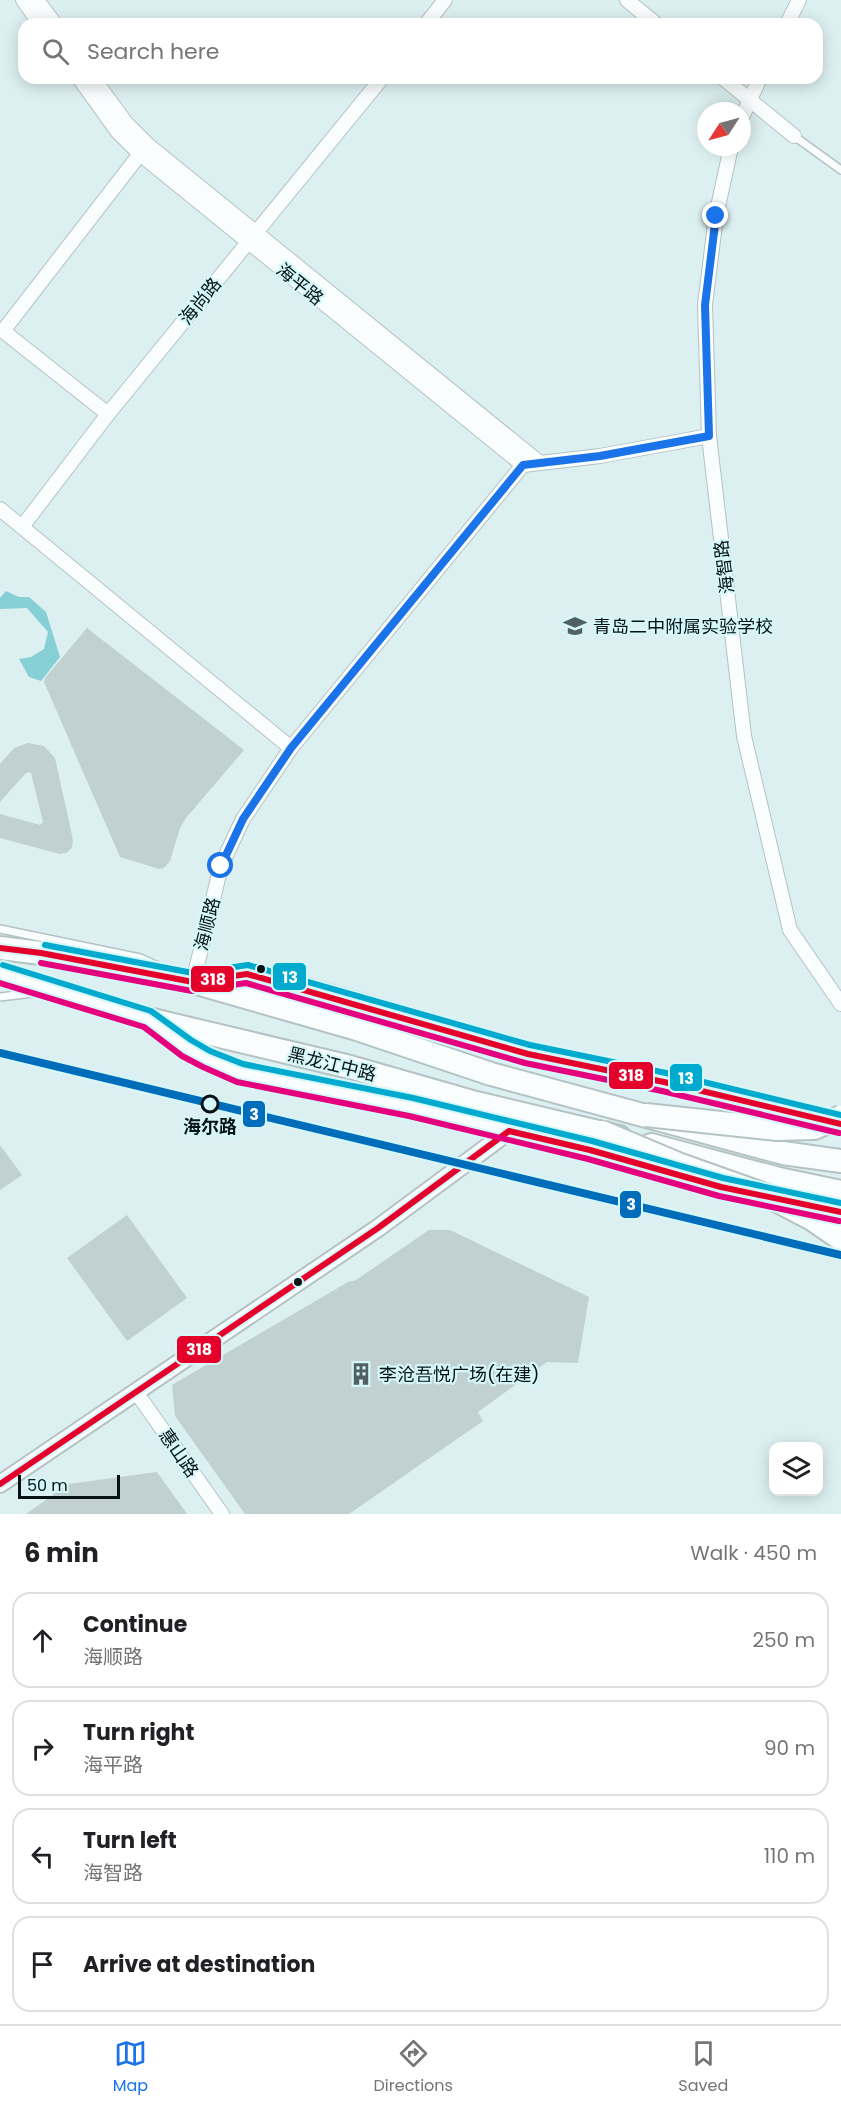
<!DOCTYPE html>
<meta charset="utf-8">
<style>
:root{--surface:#fff;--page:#f6f6f6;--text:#202124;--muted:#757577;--line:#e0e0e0;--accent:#1a73e8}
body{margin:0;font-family:Poppins,"Noto Sans SC",sans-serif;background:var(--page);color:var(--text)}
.controls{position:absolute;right:18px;bottom:18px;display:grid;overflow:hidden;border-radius:12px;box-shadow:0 3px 15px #0003}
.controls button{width:54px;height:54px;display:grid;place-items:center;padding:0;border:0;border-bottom:2px solid var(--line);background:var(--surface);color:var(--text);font:30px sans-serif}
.compass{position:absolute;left:697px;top:102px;width:54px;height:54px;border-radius:50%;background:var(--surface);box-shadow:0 3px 15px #0003;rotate:234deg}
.scale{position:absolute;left:18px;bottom:15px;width:102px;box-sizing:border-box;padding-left:6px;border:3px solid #061213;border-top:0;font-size:16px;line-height:21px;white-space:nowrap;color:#061213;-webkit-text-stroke:4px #d5f7f9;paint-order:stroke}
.stop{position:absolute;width:18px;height:18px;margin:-14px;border:4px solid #1a73e8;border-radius:50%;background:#fff}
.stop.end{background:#1a73e8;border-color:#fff;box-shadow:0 2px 6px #0008}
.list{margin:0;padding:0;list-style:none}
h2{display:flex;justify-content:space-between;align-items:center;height:78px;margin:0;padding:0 24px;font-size:26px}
h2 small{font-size:20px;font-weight:400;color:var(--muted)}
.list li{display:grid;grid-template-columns:39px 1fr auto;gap:18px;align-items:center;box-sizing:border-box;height:96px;margin:0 12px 12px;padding:0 12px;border:2px solid var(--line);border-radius:18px}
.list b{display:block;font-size:22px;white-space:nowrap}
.list p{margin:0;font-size:20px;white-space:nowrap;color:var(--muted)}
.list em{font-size:20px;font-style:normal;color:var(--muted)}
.icon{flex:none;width:33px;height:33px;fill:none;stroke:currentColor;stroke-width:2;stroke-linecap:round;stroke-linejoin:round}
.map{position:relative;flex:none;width:841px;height:1514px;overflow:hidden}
.search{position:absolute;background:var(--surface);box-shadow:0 3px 15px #0003;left:18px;right:18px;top:18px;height:66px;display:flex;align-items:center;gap:15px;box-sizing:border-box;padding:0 21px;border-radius:18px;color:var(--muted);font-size:22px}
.sheet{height:510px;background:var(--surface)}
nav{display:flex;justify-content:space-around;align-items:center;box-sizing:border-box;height:84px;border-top:2px solid var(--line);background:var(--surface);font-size:16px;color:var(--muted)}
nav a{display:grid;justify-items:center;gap:3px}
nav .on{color:var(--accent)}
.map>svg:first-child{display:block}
</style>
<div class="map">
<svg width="841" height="1514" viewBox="0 0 841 1514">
<rect width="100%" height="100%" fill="#ddf0f1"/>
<path fill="#86cfd5" d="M 6,591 L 19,597 L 29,597 L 46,612 L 60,657 L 41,681 L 29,677 L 19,659 L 31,657 L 44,649 L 48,632 L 27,608 L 0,609 L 0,598 Z"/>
<g fill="#c1d0d1">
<path d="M 87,628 L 244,750 L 186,818 L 180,828 L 170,861 L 164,868 L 159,869 L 120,857 L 44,682 L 45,678 Z"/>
<path d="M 28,743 L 44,746 L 55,758 L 73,840 L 72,848 L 66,853 L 60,854 L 0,838 L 0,814 L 40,825 L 43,822 L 31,773 L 28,772 L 24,775 L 0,802 L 0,764 L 14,748 Z"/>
<path d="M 0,1145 L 22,1175 L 0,1190 Z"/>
<path d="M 127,1215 L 187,1298 L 127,1341 L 67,1258 Z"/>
<path d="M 429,1230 L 450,1230 L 589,1297 L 578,1363 L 547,1362 L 478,1412 L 483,1421 L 349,1514 L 245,1514 L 175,1416 L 172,1385 L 348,1282 L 356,1280 Z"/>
<path d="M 157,1472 L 187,1514 L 26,1514 L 68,1484 Z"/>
</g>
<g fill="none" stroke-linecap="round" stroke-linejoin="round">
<g stroke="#b4c2c3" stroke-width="10">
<g id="service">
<path d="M 794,136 L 841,170"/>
<path d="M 0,929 L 140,958 L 158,966"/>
<path d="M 0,997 L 33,993"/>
</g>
</g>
<g stroke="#b4c2c3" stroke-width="16">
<g id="minor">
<path d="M 23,0 L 40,24"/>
<path d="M 37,0 L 55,24"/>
<path d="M 627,0 L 656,24"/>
<path d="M 426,24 L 445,0"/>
<path d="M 787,24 L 799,0"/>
<path d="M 79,78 L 117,131 L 140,154 L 523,465 L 600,456 L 709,436"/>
<path d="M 93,78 L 126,123 L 148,145 L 540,463"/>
<path d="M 723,78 L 794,136"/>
<path d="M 742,117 L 760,78"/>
<path d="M 731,147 L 716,216 L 705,305 L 709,436 L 744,736 L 790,930 L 841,1004"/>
<path d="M 108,414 L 3,331 L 140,154"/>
<path d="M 0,509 L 291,748"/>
<path d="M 22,527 L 108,414 L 382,78"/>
<path d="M 193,982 L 221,866 L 243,819 L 291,748 L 523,465"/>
<path d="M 136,1392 L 222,1514"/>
</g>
</g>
<g stroke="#b4c2c3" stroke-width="20">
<path id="tertiary" d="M 0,1484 L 378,1228 L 509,1131"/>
</g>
<g stroke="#b4c2c3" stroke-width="26">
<g id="trunk">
<path d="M 0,948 L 41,953 L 193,982 L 357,1029 L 491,1074 L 783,1153 L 841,1161"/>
<path d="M 0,974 L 148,1019 L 350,1067 L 476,1103 L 619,1137"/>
<path d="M 202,980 L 247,974 L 329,996 L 528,1054 L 664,1082 L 841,1124"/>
<path d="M 154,1024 L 186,1048 L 206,1059 L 240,1073 L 323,1088 L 411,1107 L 590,1150 L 701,1182"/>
<path d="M 651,1145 L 779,1179 L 841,1192"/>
<path d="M 783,1200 L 841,1212"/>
</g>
</g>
<use href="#service" stroke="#fafdfd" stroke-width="7"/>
<use href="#minor" stroke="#fafdfd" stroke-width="14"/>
<use href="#tertiary" stroke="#fafdfd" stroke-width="16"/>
<use href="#trunk" stroke="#fafdfd" stroke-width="22"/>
<g stroke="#b4c2c3" stroke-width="26" stroke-linecap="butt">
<g id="trunk-bridge">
<path d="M 646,1115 L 777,1129 L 814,1128 L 841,1117"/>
<path d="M 602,1132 L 678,1164 L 768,1196 L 812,1219 L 841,1239"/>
</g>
</g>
<use href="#trunk-bridge" stroke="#fafdfd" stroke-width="22"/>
<g stroke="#d5f7f9" stroke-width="10">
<g id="bus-1">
<path d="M 0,948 L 41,953 L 193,982 L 247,974 L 528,1054 L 664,1082 L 841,1124"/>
<path d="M 0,1484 L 378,1228 L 509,1131 L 590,1150 L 721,1187 L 841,1212"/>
</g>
</g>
<g stroke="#d5f7f9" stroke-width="10">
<g id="bus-2">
<path d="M 41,963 L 192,991 L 246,983 L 525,1063 L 662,1091 L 839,1133"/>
<path d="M 0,983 L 144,1027 L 182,1056 L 203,1067 L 237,1082 L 409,1116 L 588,1159 L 719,1196 L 839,1221"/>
</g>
</g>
<g stroke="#d5f7f9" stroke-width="10">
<g id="bus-3">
<path d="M 45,945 L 193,973 L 248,965 L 530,1045 L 666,1073 L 841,1115"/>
<path d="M 3,965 L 151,1011 L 191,1040 L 210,1051 L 243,1064 L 413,1098 L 592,1141 L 723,1178 L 841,1203"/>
</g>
</g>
<use href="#bus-1" stroke="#e4002b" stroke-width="6"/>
<use href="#bus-2" stroke="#e5007d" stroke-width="6"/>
<use href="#bus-3" stroke="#00a9ce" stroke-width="6"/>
<g stroke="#d5f7f9" stroke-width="12">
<path id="metro-1" d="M 0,1053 L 841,1255"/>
</g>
<use href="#metro-1" stroke="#006dbb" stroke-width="8"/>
</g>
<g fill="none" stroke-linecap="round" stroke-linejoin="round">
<path stroke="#1a73e8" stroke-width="8" d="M 221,866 L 243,819 L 291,748 L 523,465 L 600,456 L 709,436 L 705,305 L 716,216"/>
</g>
<defs>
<g id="school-bare" transform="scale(1.8)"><path d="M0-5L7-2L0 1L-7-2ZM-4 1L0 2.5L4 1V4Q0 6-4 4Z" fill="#516061" stroke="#d5f7f9" stroke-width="2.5" paint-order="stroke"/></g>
<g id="building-bare" transform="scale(1.8)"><path d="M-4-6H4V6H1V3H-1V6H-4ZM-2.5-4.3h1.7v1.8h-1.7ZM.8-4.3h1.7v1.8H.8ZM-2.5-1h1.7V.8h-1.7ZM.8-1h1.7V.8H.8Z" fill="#516061" stroke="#d5f7f9" stroke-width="2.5" paint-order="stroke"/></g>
</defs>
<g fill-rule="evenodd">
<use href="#school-bare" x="575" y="626"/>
<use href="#building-bare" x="361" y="1374"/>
</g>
<g fill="#061213" stroke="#d5f7f9" stroke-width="2">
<circle cx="261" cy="969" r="5"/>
<circle cx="298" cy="1282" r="5"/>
</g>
<circle fill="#d5f7f9" stroke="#061213" stroke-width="3" cx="210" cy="1104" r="8"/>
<g text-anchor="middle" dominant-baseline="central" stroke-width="4.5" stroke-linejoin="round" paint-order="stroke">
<g font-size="18" fill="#061213" stroke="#d5f7f9">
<text transform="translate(300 284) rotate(39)">海平路</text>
<text transform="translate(200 301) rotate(-51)">海尚路</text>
<text transform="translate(724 567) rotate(-97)">海智路</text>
<text transform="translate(207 924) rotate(-76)">海顺路</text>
<text transform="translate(332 1064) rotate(14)">黑龙江中路</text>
<text transform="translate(179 1453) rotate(55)">惠山路</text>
</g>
<g font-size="18" fill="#061213" stroke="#d5f7f9" text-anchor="start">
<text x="593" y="626">青岛二中附属实验学校</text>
<text x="379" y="1374">李沧吾悦广场(在建)</text>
</g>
<g font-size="18" font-weight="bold" fill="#061213" stroke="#d5f7f9">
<text x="210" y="1126">海尔路</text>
</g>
</g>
<g stroke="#d5f7f9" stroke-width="2">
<rect x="272" y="962" width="35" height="29" rx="6" fill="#00a9ce"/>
<rect x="190" y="965" width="45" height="28" rx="6" fill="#e4002b"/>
<rect x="608" y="1061" width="46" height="29" rx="6" fill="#e4002b"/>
<rect x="669" y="1063" width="34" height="29" rx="6" fill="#00a9ce"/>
<rect x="242" y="1100" width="24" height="28" rx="6" fill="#006dbb"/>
<rect x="619" y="1190" width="23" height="29" rx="6" fill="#006dbb"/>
<rect x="176" y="1335" width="46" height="29" rx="6" fill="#e4002b"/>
</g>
<g font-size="16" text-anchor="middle" font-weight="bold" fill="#fff">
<text x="290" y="983">13</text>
<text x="213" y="985">318</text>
<text x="631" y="1081">318</text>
<text x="686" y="1084">13</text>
<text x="254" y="1120">3</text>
<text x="631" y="1210">3</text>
<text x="199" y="1355">318</text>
</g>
</svg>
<div class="controls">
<button><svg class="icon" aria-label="layers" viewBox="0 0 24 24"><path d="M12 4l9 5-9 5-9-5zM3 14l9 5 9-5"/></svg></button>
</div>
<svg class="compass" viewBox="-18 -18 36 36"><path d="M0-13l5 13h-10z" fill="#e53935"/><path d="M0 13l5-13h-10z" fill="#757577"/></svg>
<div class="scale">50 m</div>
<div class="stop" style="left:221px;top:866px"></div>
<div class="stop end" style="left:716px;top:216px"></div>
<div class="search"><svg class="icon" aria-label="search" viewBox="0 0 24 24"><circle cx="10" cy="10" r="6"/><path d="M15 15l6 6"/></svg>Search here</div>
</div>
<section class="sheet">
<h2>6 min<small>Walk · 450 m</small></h2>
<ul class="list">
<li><svg class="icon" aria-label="ahead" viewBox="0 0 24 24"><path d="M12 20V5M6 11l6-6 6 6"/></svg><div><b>Continue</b><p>海顺路</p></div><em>250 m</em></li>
<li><svg class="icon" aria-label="right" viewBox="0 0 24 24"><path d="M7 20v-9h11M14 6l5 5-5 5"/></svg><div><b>Turn right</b><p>海平路</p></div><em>90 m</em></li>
<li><svg class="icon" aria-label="left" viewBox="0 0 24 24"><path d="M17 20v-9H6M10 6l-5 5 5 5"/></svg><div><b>Turn left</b><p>海智路</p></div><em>110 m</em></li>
<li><svg class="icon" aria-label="arrive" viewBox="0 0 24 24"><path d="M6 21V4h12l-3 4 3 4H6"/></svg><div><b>Arrive at destination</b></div></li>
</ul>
</section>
<nav>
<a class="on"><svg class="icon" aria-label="map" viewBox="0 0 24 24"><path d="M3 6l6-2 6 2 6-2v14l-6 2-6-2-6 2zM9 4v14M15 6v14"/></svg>Map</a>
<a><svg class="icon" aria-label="directions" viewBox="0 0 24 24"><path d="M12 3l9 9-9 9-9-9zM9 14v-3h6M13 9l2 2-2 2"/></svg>Directions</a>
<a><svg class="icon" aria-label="saved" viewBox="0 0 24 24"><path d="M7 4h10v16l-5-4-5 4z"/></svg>Saved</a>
</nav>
